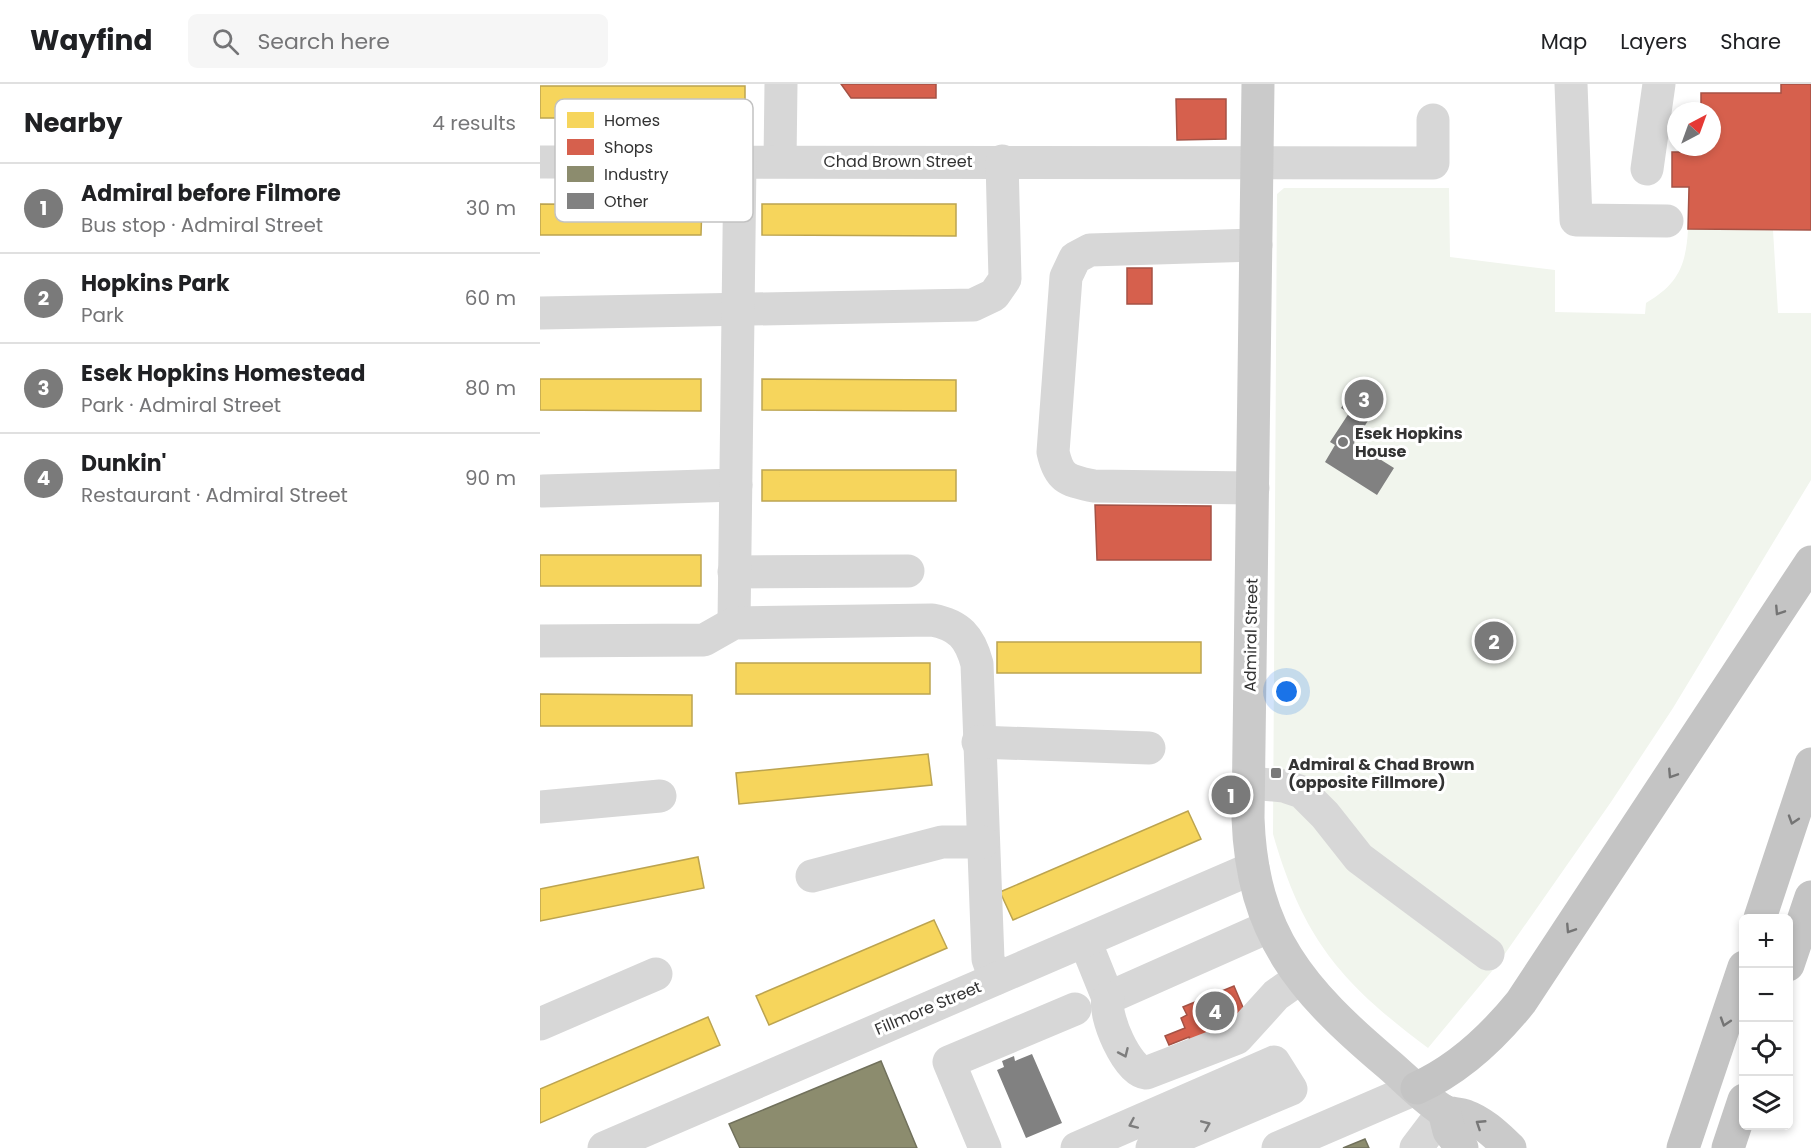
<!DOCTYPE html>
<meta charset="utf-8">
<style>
:root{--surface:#fff;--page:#f6f6f6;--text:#202124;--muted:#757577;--line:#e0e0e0;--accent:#7a7a7a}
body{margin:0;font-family:Poppins,sans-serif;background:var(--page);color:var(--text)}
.controls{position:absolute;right:18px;bottom:18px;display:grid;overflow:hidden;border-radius:9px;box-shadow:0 3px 9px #0003}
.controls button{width:54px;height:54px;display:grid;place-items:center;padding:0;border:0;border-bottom:2px solid var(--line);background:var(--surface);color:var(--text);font:30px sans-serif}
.compass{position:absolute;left:1127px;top:18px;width:54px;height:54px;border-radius:50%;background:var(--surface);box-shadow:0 3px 9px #0003;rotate:41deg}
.you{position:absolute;left:747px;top:608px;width:21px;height:21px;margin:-15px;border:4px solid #fff;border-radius:50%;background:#1a73e8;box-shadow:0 0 0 9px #1a73e833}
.badge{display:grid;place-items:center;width:39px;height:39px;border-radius:50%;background:var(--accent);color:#fff;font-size:20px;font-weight:700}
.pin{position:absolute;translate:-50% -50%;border:3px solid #fff;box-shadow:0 2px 6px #0006}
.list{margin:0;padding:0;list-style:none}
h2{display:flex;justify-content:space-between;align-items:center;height:78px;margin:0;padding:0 24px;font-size:26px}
h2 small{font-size:20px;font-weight:400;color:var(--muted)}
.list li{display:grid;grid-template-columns:39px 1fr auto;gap:18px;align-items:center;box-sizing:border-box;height:90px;padding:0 24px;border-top:2px solid var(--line)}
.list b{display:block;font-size:22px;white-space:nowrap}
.list p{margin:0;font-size:20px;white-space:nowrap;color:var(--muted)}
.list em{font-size:20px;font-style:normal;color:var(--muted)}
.icon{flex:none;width:33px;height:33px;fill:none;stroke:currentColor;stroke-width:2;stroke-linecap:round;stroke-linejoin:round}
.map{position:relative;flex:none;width:1271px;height:1064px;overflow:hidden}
header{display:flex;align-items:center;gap:36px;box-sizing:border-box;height:84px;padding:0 30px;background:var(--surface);border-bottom:2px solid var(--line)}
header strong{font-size:28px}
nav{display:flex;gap:33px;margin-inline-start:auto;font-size:21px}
.search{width:420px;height:54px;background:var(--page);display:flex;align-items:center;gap:15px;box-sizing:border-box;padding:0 21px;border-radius:9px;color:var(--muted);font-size:22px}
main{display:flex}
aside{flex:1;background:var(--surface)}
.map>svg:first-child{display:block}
</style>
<header>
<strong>Wayfind</strong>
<div class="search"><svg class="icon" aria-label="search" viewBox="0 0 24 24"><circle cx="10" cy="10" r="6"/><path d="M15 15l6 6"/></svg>Search here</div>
<nav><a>Map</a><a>Layers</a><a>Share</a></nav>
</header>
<main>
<aside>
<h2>Nearby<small>4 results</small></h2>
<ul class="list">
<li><span class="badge">1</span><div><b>Admiral before Filmore</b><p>Bus stop · Admiral Street</p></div><em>30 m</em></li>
<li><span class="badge">2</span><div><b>Hopkins Park</b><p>Park</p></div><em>60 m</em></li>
<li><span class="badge">3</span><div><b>Esek Hopkins Homestead</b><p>Park · Admiral Street</p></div><em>80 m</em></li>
<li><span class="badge">4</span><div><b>Dunkin'</b><p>Restaurant · Admiral Street</p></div><em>90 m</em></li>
</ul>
</aside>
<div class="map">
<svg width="1271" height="1064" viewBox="0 0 1271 1064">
<rect width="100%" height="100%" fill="#fff"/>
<path fill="#f1f5ed" d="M 744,104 L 909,104 L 910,173 L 1015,186 L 1015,228 L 1105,230 L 1106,219 C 1138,200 1146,182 1148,145 L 1233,146 L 1238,229 L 1271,229 L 1271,396 L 1133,624 L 1071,718 L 957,881 L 888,964 C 801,899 763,855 733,750 L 737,110 Z"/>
<g fill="#f6d55c" stroke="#bca450" stroke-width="1.5">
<rect x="0" y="2" width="205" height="32"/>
<path d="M 0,120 L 162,121 L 161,151 L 0,151 Z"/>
<path d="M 222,120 L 416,120 L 416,152 L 222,151 Z"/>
<path d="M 0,295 L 161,295 L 161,327 L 0,326 Z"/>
<path d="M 222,295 L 416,296 L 416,327 L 222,326 Z"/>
<rect x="222" y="386" width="194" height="31"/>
<rect x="0" y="471" width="161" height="31"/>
<rect x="457" y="558" width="204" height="31"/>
<rect x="196" y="579" width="194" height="31"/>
<path d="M 0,610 L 152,611 L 152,642 L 0,642 Z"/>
<path d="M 388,670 L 392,701 L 199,720 L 196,689 Z"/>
<path d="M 648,727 L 661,755 L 473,836 L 460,808 Z"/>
<path d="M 158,773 L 164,804 L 0,837 L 0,805 Z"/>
<path d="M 394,836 L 407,864 L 229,941 L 216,912 Z"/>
<path d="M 168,933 L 180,961 L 0,1039 L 0,1005 Z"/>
</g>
<g fill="#d6604d" stroke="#a55245" stroke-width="1.5">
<path d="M 301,0 L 396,0 L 396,14 L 311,14 Z"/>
<path d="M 1241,0 L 1271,0 L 1271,146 L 1148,145 L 1149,103 L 1132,103 L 1132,68 L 1160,68 L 1160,63 L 1172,63 L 1172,27 L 1161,27 L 1161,9 L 1241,9 Z"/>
<path d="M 636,15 L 686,15 L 686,55 L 637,56 Z"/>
<rect x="587" y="184" width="25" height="36"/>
<path d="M 555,421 L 671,422 L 671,476 L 557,476 Z"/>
<path d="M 694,902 L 710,940 L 650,956 L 649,953 L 629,961 L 625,952 L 645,944 L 641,934 L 647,931 L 643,923 Z"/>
</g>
<g fill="#8c8c6e" stroke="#71715c" stroke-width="1.5">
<path d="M 341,977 L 377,1064 L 200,1064 L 189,1040 Z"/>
<path d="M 825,1055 L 829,1064 L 803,1064 Z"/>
</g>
<g fill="#818181">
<path d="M 824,305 L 841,316 L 814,359 L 854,384 L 837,411 L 785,378 L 795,361 L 790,358 L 809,329 L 801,324 L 808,314 L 815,319 Z"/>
<path d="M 492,970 L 522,1039 L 486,1054 L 457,986 L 464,983 L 462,977 L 474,972 L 475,977 Z"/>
</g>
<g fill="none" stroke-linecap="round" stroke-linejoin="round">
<g stroke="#d7d7d7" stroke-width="33">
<path d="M 1031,0 L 1036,136 L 1127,137"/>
<path d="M 240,77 L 241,0"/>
<path d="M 0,78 L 893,79 L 893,36"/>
<path d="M 1107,85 L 1119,0"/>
<path d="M 1,229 L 433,221 L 454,211 L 465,195 L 462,77"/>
<path d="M 713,404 L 553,402 C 527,396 519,395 513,368 L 526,193 L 535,174 L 550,166 L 716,161"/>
<path d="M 3,407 L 196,401"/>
<path d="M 194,488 L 368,487"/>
<path d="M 194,539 L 200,77"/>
<path d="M 0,557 L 164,556 L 194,539 L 392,536 C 419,541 430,553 437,580 L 448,875 L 455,895"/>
<path d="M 438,658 L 609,664"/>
<path d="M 709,699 L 744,702 L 762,708 L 785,731 L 819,774 L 948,870"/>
<path d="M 0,723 L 120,712"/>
<path d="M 272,792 L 402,758 L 443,758"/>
<path d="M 545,857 L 568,914 L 730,842"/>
<path d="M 568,914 C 563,931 587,987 606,989 L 697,954 L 736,911 L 760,894"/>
<path d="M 0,940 L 116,890"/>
<path d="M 64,1064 L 713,784"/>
<path d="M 445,1064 L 409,978 L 535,925"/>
<path d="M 537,1064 L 734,978 L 751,1005 L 612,1064"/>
<path d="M 738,1064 L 877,1004"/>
<path d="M 876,1064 L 904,1027"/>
</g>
<g stroke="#cacaca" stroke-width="33">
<path d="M 718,0 L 708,734 C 712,851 762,907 847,979 C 864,993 886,1017 904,1027 C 910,1030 919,1029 926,1032 C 943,1038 957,1052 970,1064"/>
<path d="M 904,1027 L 909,1047 L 922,1064"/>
</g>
<g stroke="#c4c4c4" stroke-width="33">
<path d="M 1220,834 L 1271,680"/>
<path d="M 1248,881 L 1271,813"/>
<path d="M 877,1004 C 919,985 952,954 981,918 L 1271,478"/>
<path d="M 1143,1064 L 1204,883"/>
<path d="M 1188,1064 L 1204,1016"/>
</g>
</g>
<defs><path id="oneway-chevron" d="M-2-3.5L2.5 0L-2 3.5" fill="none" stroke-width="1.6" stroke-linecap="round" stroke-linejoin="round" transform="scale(1.5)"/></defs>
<g stroke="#747474">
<use href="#oneway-chevron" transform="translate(1239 527) rotate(123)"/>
<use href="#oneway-chevron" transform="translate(1132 690) rotate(123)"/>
<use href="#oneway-chevron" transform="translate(1253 736) rotate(108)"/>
<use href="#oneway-chevron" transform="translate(1030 845) rotate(123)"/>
<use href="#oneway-chevron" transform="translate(1185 938) rotate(108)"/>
</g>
<g stroke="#7d7d7d">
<use href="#oneway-chevron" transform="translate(584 969) rotate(66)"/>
<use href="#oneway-chevron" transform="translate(593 1040) rotate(156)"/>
<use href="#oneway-chevron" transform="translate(666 1041) rotate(-23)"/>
</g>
<use stroke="#777" href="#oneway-chevron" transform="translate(940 1040) rotate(-147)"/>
<g fill="#7a7a7a" stroke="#fff" stroke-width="2">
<circle cx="803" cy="358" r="6"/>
<rect x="730" y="683" width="12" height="12" rx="3"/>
</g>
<g text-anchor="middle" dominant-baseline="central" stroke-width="6" stroke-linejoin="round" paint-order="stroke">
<g font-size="16" fill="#333" stroke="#fff">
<text x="358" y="77">Chad Brown Street</text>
<text transform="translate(711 551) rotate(-89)">Admiral Street</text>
<text transform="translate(388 924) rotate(-23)">Fillmore Street</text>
</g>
<g font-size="16" font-weight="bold" fill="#333" stroke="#fff" text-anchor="start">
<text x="815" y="349">Esek Hopkins<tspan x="815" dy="18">House</tspan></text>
<text x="748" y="680">Admiral &amp; Chad Brown<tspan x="748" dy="18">(opposite Fillmore)</tspan></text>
</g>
</g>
<rect x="15" y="15" width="198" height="123" rx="9" fill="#fff" stroke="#c2c2c2" stroke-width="1.5"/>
<rect x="27" y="28" width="27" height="16" fill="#f6d55c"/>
<rect x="27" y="55" width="27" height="16" fill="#d6604d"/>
<rect x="27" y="82" width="27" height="16" fill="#8c8c6e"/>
<rect x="27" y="109" width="27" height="16" fill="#818181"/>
<g font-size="16" fill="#333">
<text x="64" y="42">Homes</text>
<text x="64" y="69">Shops</text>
<text x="64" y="96">Industry</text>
<text x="64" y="123">Other</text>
</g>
</svg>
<div class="controls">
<button>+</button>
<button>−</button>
<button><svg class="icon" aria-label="locate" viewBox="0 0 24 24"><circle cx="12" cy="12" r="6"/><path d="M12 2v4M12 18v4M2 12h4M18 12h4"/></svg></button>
<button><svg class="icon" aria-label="layers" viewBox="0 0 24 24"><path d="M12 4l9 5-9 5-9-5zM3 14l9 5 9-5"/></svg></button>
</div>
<svg class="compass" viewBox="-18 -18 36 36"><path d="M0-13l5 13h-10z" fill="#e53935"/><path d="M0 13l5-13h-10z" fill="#757577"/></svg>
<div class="you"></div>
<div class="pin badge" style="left:691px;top:711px">1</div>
<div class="pin badge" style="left:954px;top:557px">2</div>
<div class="pin badge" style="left:824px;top:315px">3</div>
<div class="pin badge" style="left:675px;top:927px">4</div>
</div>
</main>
